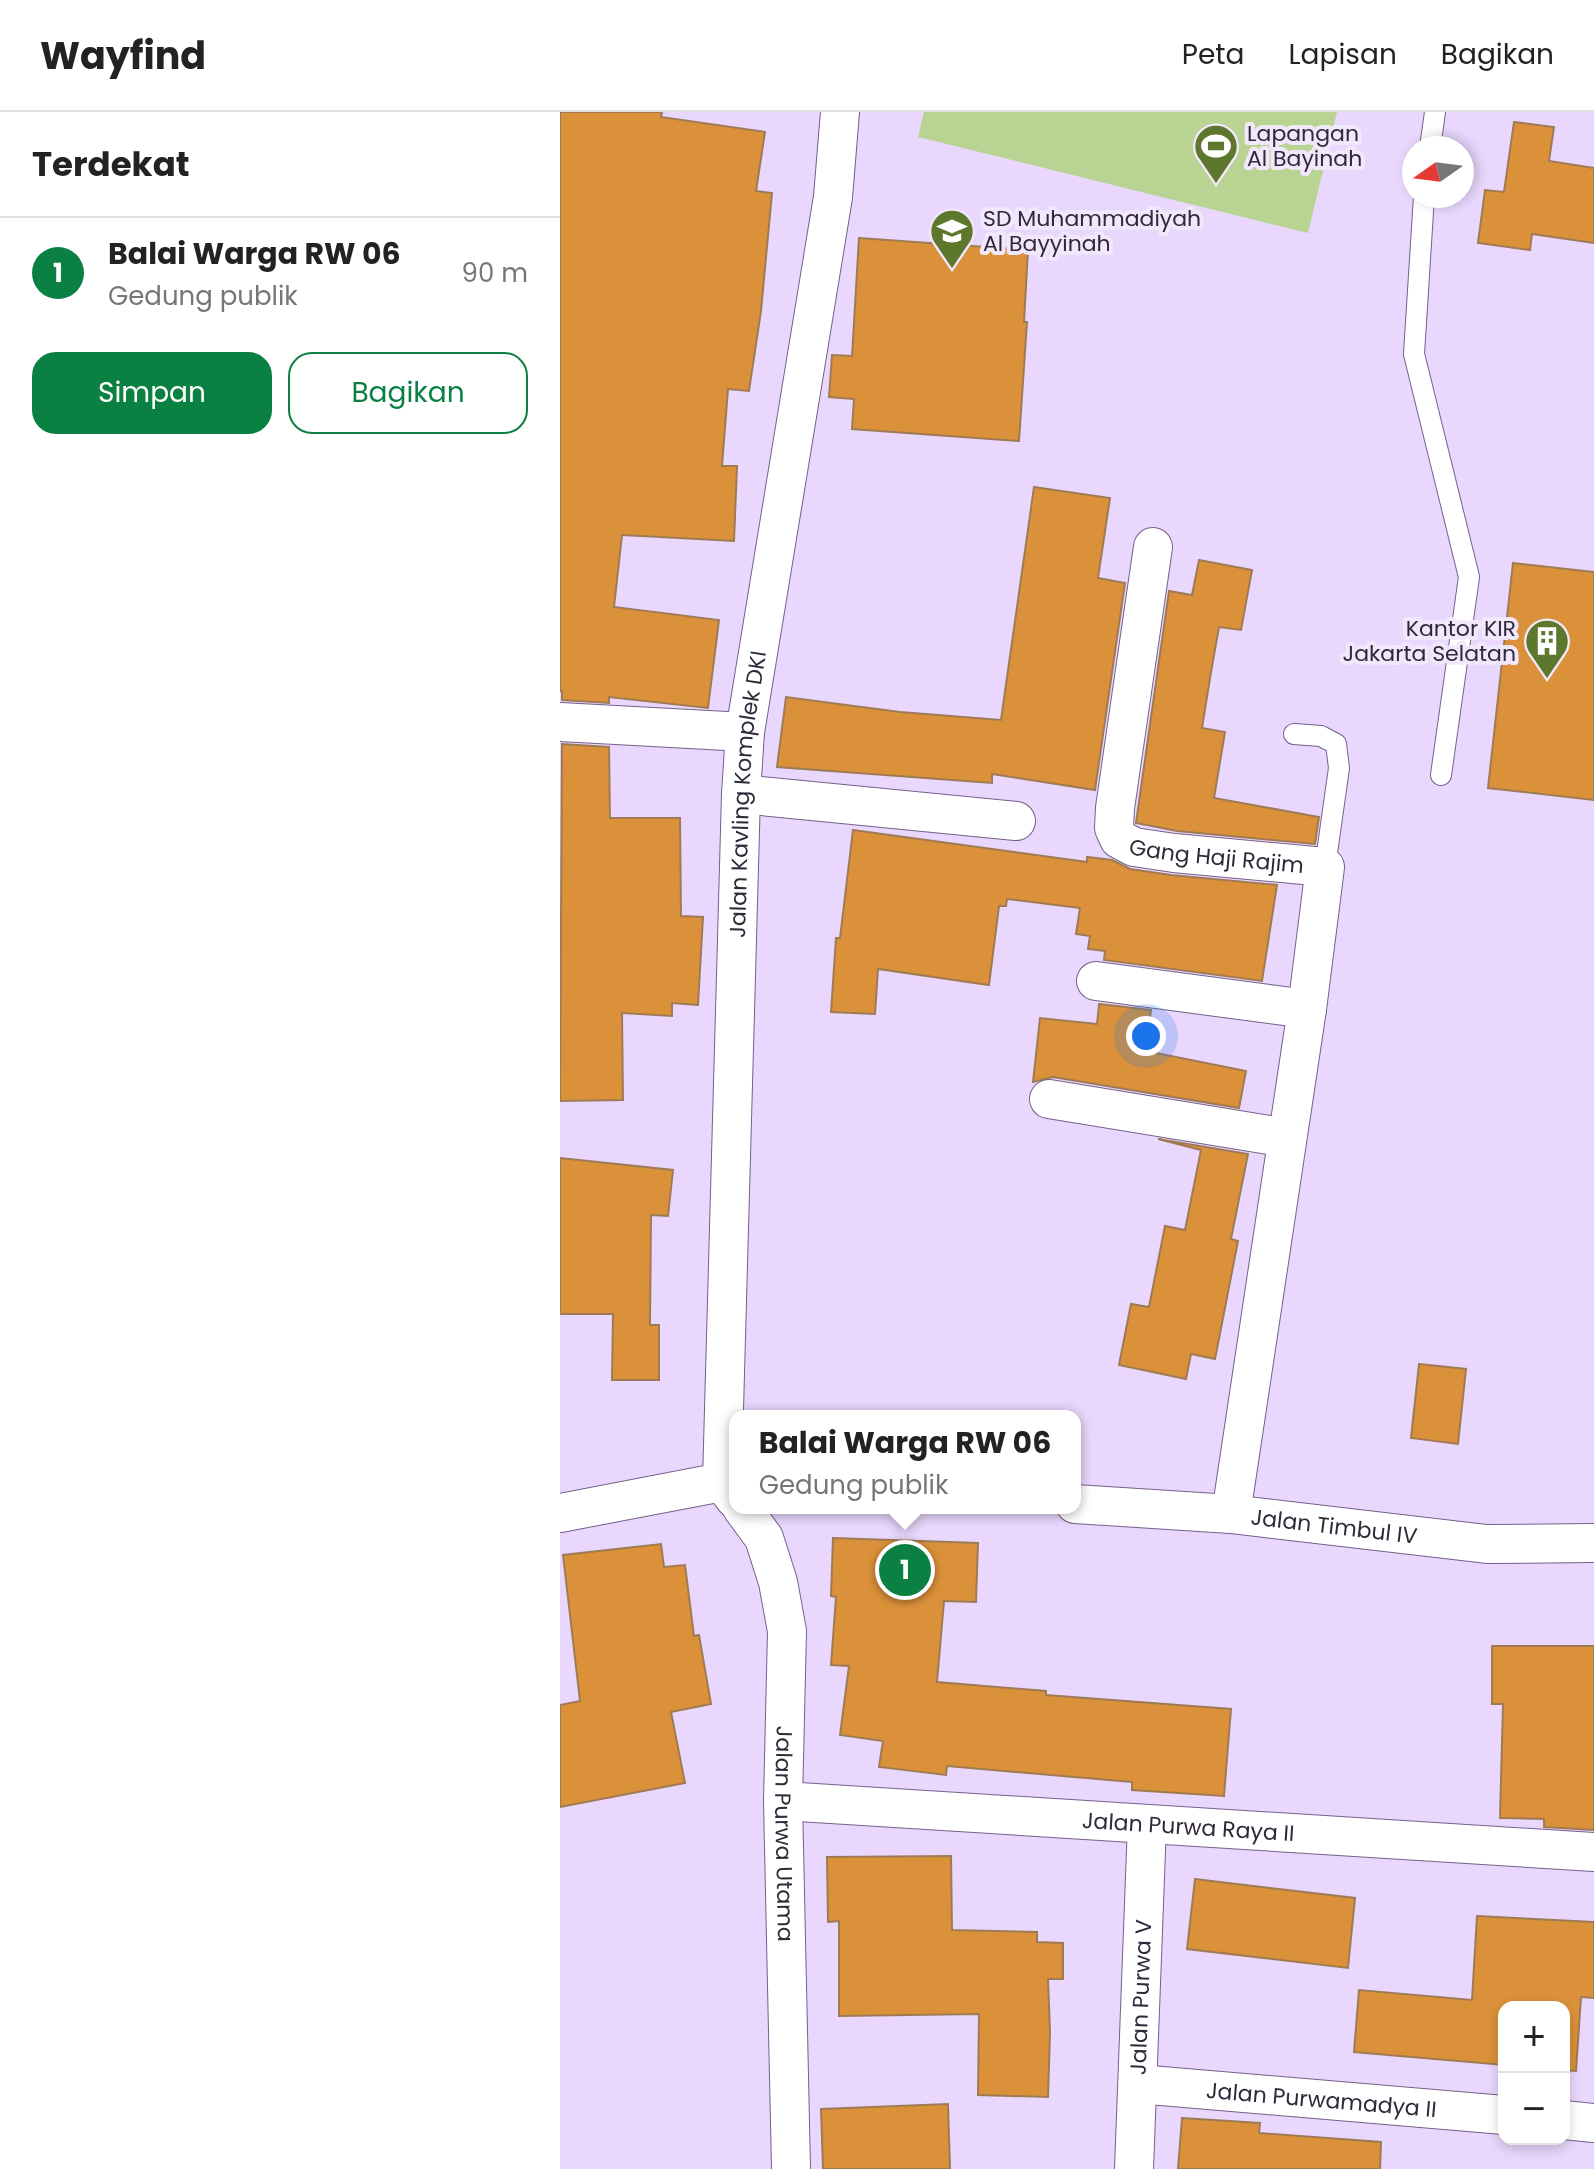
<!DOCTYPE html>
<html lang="id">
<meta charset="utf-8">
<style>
:root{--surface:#fff;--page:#f6f6f6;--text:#222;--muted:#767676;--line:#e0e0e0;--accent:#0b8043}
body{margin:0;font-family:Poppins,sans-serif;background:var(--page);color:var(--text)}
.controls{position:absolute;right:24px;bottom:24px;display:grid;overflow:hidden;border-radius:16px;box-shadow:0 4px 12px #0003}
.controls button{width:72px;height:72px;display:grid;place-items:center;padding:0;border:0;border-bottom:2px solid var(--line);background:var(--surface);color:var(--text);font:40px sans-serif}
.compass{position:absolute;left:842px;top:24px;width:72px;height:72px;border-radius:50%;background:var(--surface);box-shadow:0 4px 12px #0003;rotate:256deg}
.you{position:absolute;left:586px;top:924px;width:28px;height:28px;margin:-20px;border:6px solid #fff;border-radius:50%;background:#1a73e8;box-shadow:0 0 0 12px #1a73e833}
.badge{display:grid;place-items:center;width:52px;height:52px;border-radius:50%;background:var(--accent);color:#fff;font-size:26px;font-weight:700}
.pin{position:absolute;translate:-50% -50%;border:4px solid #fff;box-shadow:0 2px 8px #0006}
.popup{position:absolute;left:169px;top:1298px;width:352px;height:104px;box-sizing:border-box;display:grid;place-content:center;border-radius:16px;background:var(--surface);filter:drop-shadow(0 2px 6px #0005);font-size:26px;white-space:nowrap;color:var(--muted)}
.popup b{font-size:30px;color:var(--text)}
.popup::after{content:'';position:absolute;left:50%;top:100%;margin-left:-16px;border:16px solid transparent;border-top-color:var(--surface)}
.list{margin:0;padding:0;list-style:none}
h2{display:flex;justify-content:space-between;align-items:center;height:104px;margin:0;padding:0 32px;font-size:34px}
h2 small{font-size:26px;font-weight:400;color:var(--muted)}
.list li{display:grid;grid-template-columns:52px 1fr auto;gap:24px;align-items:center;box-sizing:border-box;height:112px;padding:0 32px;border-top:2px solid var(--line)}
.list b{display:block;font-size:30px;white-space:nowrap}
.list p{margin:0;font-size:26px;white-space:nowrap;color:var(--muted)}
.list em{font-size:26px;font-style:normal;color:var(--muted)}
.actions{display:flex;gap:16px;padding:24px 32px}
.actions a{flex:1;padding:18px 0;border:2px solid var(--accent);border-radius:24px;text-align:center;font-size:28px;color:var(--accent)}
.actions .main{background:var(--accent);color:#fff}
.map{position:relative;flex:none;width:1034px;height:2057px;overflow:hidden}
header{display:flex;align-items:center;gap:48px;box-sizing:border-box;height:112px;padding:0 40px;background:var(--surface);border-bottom:2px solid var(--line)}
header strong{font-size:38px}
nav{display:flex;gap:44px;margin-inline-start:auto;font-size:28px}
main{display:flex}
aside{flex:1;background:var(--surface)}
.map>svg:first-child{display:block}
</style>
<header>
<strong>Wayfind</strong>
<nav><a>Peta</a><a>Lapisan</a><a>Bagikan</a></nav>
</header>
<main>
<aside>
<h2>Terdekat<small></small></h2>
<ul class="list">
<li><span class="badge">1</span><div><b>Balai Warga RW 06</b><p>Gedung publik</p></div><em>90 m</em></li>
</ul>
<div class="actions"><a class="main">Simpan</a><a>Bagikan</a></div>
</aside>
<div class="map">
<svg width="1034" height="2057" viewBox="0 0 1034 2057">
<rect width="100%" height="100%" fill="#e9d7fd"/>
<path fill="#b9d393" d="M 364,0 L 777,0 L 748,121 L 358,25 Z"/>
<g fill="#db9139" stroke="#9f7b55" stroke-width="2">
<path d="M 0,0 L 102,0 L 101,5 L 205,20 L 196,79 L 212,81 L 201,199 L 189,279 L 168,277 L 162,354 L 177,354 L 174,429 L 62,423 L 54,495 L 159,508 L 148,596 L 49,585 L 49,591 L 2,588 L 2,579 L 0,579 Z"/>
<path d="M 954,10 L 994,15 L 989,49 L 1034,56 L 1034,131 L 972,122 L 970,138 L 918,131 L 925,78 L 944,80 Z"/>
<path d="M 299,126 L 468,138 L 464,210 L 467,210 L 459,329 L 292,317 L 294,287 L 269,285 L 272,243 L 292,244 Z"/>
<path d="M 474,375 L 550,386 L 538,466 L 565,471 L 535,678 L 432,662 L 432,671 L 217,655 L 226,585 L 340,600 L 441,608 Z"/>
<path d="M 639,448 L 692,458 L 681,518 L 659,515 L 651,560 L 642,616 L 665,620 L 654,686 L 759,705 L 755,732 L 617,719 L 576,711 L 609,479 L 632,483 Z"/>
<path d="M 953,451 L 1034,460 L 1034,688 L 928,676 Z"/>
<path d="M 2,632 L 49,635 L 50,706 L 120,706 L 121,804 L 143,805 L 138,893 L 112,891 L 112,904 L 62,901 L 63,988 L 0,989 Z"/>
<path d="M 293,718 L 527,750 L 527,745 L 552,748 L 570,757 L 611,763 L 717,773 L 702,869 L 544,848 L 545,839 L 528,837 L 530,824 L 516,822 L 520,796 L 447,787 L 446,794 L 439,794 L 429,873 L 318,857 L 315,902 L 271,900 L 276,826 L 280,826 Z"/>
<path d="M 539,892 L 591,898 L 586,939 L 686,959 L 679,996 L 493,965 L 473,970 L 480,906 L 537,912 Z"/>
<path d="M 598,1027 L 688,1042 L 671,1127 L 678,1129 L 655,1247 L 631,1242 L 626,1267 L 559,1253 L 571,1192 L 589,1195 L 605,1114 L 625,1118 L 641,1038 Z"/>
<path d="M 0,1046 L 113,1058 L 108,1104 L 91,1103 L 90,1213 L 99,1213 L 99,1268 L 52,1268 L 53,1202 L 0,1202 Z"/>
<path d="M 859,1252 L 906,1257 L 898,1332 L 851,1326 Z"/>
<path d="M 273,1426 L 418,1431 L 416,1490 L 384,1489 L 377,1570 L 486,1579 L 486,1583 L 671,1597 L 664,1684 L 572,1678 L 572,1670 L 387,1654 L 386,1663 L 319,1655 L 323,1629 L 280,1623 L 289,1554 L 271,1553 L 276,1485 L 271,1484 Z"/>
<path d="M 101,1432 L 104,1455 L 125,1453 L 134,1524 L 139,1523 L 151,1592 L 111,1600 L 125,1671 L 0,1695 L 0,1593 L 20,1589 L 3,1443 Z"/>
<path d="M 932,1534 L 1034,1534 L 1034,1718 L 984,1715 L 984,1707 L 940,1706 L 943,1592 L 932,1592 Z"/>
<path d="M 391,1744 L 392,1818 L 477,1820 L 477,1830 L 503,1831 L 503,1867 L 488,1867 L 490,1920 L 488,1985 L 418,1983 L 419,1902 L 279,1904 L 279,1809 L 268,1810 L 267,1745 Z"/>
<path d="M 635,1767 L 795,1786 L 788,1856 L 627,1837 Z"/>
<path d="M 917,1804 L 1034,1810 L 1034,1886 L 1021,1885 L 1016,1959 L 1004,1958 L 1004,1895 L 944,1895 L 944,1953 L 794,1940 L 799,1878 L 912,1888 Z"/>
<path d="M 388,1992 L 390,2057 L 263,2057 L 261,1997 Z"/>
<path d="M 622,2006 L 700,2011 L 699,2021 L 821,2030 L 820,2057 L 618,2057 Z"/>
</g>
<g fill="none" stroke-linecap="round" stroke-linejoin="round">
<g stroke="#75608a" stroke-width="22">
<g id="lane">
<path d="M 870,36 L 875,0"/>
<path d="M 864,84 L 854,242 L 909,465 L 881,663"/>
<path d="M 734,622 L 761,624 L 776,632 L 779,656 L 765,755"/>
</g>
</g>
<g stroke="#75608a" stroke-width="40">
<g id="street">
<path id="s1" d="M 593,435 L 555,696 L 554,716 L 559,727 L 574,735 L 614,741 L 765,755 L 747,897 L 671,1402"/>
<path d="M 0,610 L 185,620"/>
<path d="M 181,682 L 456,709"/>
<path d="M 536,869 L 747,897"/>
<path d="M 489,987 L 727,1026"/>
<path id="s2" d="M 175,1387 L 162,1370 L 181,682 L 185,620 L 273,85 L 280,0"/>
<path id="s3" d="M 515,1392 L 671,1402 L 927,1432 L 1034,1431"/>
<path id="s4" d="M 182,1396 L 204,1426 L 218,1470 L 227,1519 L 223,1689 L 231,2057"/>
<path d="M 0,1401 L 162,1370 L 175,1370"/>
<path id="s5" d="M 223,1689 L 1034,1740"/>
<path id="s6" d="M 578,1972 L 944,2003"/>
<path d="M 1004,2008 L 1034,2011"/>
<path id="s7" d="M 574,2057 L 587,1712"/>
</g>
</g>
<use href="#lane" stroke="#fff" stroke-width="20"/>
<use href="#street" stroke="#fff" stroke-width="38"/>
</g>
<defs>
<g id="stadium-pin" transform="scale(2.3)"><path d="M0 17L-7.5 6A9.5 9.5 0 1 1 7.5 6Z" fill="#5d782c" stroke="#f1e8fc"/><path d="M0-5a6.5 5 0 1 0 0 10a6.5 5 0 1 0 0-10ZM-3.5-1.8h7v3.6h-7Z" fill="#fff"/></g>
<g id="school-pin" transform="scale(2.3)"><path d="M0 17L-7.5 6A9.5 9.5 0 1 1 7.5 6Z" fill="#5d782c" stroke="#f1e8fc"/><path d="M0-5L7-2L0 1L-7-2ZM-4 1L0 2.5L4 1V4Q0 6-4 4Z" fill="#fff"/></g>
<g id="building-pin" transform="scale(2.3)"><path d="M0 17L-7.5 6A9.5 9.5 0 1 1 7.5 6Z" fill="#5d782c" stroke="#f1e8fc"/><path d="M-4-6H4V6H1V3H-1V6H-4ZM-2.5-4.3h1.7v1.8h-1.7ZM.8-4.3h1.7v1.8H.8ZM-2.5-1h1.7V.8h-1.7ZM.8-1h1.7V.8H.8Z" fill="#fff"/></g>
</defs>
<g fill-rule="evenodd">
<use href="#stadium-pin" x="656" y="34"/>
<use href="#school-pin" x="392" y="119"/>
<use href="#building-pin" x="987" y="529"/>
</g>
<g text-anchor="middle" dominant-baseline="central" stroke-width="8" stroke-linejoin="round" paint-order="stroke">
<g font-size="22" fill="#31283a" stroke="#f1e8fc" text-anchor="start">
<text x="687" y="21">Lapangan<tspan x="687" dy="25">Al Bayinah</tspan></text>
<text x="423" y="106">SD Muhammadiyah<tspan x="423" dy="25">Al Bayyinah</tspan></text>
<text x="956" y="516" text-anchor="end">Kantor KIR<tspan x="956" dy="25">Jakarta Selatan</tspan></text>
</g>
<g font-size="22" fill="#31283a" stroke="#f1e8fc">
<text stroke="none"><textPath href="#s2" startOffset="710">Jalan Kavling Komplek DKI</textPath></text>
<text stroke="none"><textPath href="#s1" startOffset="396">Gang Haji Rajim</textPath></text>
<text stroke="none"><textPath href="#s3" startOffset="260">Jalan Timbul IV</textPath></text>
<text stroke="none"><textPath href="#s5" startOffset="406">Jalan Purwa Raya II</textPath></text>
<text stroke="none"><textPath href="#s4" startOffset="336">Jalan Purwa Utama</textPath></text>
<text stroke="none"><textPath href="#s7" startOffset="172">Jalan Purwa V</textPath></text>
<text stroke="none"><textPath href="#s6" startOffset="184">Jalan Purwamadya II</textPath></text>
</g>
</g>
</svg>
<div class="controls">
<button>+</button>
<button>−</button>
</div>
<svg class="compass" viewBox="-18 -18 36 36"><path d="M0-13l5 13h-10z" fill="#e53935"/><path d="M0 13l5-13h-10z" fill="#767676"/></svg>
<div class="you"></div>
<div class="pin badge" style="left:345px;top:1458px">1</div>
<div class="popup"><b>Balai Warga RW 06</b>Gedung publik</div>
</div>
</main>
